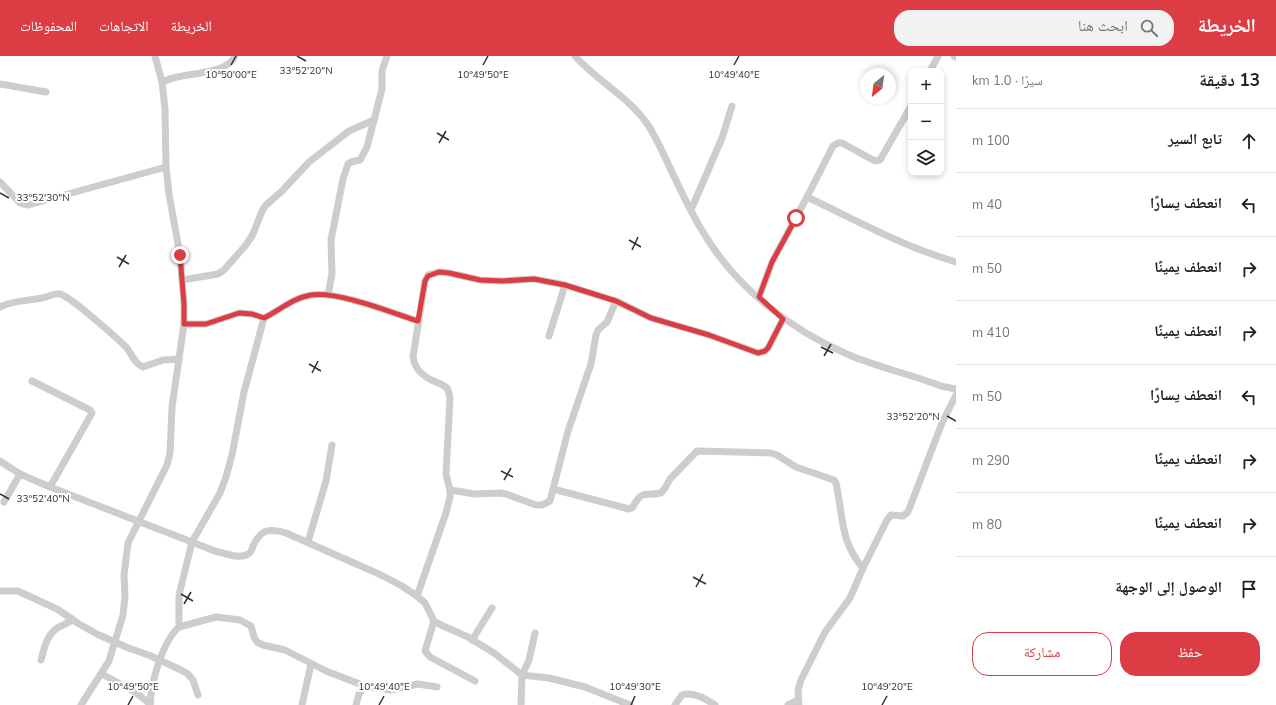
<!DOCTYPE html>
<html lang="ar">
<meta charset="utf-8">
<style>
:root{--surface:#fff;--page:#f2f2f2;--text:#222;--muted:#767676;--line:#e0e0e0;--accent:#dc3d44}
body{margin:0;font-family:"Nunito Sans","Noto Naskh Arabic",sans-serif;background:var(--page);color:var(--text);direction:rtl}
.controls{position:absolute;right:12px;top:12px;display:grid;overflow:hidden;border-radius:8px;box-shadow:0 2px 6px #0003}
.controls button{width:36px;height:36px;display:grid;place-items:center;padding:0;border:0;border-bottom:1px solid var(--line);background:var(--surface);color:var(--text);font:20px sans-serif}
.compass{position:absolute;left:860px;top:12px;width:36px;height:36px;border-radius:50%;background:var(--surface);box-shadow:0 2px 6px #0003;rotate:209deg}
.stop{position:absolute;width:12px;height:12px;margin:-9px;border:3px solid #dc3d44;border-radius:50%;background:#fff}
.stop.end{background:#dc3d44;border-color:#fff;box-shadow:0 1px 4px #0008}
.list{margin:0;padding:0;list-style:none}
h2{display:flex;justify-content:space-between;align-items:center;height:52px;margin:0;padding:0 16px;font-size:17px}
h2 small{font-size:13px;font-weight:400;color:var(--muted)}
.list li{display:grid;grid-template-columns:26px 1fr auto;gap:12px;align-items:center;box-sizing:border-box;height:64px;padding:0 16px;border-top:1px solid var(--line)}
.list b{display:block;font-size:15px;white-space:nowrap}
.list em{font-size:13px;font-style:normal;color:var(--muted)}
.actions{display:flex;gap:8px;padding:12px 16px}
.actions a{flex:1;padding:9px 0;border:1px solid var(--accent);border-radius:16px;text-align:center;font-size:14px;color:var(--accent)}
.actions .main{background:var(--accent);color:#fff}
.icon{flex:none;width:22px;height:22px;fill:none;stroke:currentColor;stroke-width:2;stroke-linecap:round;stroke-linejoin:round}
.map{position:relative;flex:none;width:956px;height:649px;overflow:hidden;direction:ltr}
header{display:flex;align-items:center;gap:24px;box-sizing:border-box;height:56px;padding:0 20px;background:var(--accent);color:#fff}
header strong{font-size:19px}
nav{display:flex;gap:22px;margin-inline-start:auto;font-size:14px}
.search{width:280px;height:36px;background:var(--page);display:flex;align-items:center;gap:10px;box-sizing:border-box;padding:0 14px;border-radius:16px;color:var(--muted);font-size:15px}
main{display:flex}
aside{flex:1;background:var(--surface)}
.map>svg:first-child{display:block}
</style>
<header>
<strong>الخريطة</strong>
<div class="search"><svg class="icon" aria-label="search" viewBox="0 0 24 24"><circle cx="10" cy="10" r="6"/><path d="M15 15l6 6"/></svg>ابحث هنا</div>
<nav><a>الخريطة</a><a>الاتجاهات</a><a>المحفوظات</a></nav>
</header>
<main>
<aside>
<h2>13 دقيقة<small>سيرًا · 1.0 km</small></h2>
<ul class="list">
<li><svg class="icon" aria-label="ahead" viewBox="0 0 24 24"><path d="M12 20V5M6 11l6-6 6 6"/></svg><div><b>تابع السير</b></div><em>100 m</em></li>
<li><svg class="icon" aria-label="left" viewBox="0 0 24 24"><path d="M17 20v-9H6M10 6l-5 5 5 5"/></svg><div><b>انعطف يسارًا</b></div><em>40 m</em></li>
<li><svg class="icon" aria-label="right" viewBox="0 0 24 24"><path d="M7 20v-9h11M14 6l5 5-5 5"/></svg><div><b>انعطف يمينًا</b></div><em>50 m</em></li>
<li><svg class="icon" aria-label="right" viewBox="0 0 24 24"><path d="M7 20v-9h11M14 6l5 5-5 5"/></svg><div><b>انعطف يمينًا</b></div><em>410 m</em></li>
<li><svg class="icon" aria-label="left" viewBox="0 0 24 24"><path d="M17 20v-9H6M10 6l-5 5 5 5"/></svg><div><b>انعطف يسارًا</b></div><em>50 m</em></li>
<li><svg class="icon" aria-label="right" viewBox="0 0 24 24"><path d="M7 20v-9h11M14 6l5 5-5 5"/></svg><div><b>انعطف يمينًا</b></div><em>290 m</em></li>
<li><svg class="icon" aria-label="right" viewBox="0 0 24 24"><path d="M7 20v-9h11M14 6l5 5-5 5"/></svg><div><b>انعطف يمينًا</b></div><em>80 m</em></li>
<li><svg class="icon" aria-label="arrive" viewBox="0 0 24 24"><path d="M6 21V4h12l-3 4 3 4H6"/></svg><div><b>الوصول إلى الوجهة</b></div></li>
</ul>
<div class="actions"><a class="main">حفظ</a><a>مشاركة</a></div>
</aside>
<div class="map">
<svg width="956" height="649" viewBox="0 0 956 649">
<rect width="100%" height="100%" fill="#fff"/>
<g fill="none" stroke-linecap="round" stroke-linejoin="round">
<g stroke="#cdcdcd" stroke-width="7">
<path d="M 575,0 C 597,25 629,41 648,69 C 657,83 664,99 671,114 C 681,135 691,157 703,176 C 736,232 791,274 849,299 C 863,305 878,309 892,314 C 909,319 925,324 941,330 L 956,333"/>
<path d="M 954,0 L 956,1"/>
<path d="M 930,15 L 938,0"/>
<path d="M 162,26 C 167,24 172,22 177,21 C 193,17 228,17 235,0"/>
<path d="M 0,28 L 46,36"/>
<path d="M 0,126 L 20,147 L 28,149 L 166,111"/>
<path d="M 807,141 C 856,164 904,191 956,206"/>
<path d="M 691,154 L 722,82 L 732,50"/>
<path d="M 182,224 L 218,218 L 224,214 L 246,189 L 253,178 L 262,155 L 266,149 L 282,135 L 309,106 L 349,75 L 374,64"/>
<path d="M 328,239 L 332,218 L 331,184 L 343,123 L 348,108 L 351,106 L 360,104 L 367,91 L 382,33 L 382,15 L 387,0"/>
<path d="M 759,241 L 772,206 L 807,141 L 833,90 L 838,87 L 842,87 L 875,105 L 880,104 L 911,50"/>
<path d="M 0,251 C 13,244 28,245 42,242 C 48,241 54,237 60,238 C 70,240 118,283 127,292 C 132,299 134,307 143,311 L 163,304 L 179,303"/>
<path d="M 184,268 L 206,268 L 239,257 L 252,258 L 264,262 C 280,254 293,242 311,239 C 338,235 390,256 418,265"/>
<path d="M 549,280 L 565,229"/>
<path d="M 32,325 L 90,354 L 92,357 L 50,431"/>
<path d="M 0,405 L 20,418 L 50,431 L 215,495 C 224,497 237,503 246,499 C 250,498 252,494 253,490 C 261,473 269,472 286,477 L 379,518 L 402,530 L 417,540 L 425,547 L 434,565 L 441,569 L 468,581 L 494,597 L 522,619 L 549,622 L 585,631 L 630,649"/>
<path d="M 553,433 L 629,453 L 632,452 C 644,432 643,441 661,437 L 665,432 L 670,423 L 697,395 L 771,397 L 777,399 L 796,411 L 834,424 L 836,427 C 843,459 840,486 863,512"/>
<path d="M 450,434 L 475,438 L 500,437 L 506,438 L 536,449 L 542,449 L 550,445 L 568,375 L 591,308 L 596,279 L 598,274 L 607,266 L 616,245"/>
<path d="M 4,446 L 20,418"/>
<path d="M 308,486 L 326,425 L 332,389"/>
<path d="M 0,535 L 18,535 L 57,553 L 79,568 L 97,578 L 126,591 L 151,600 L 181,614 L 188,618 L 193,624 L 198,639"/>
<path d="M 417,540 L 446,457 L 450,441 L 450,434 L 446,418 L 450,342 C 449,339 449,335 447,332 C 444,329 440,328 436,326 C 423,321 415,314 413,301 L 425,225 L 428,219 L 439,216 L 449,217 L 480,224 L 502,225 L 534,223 L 565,229 L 616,245 L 651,262 L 709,279 L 758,297 L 765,295 L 768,292 L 783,263"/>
<path d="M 434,565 L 425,595 L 430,601 L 475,625"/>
<path d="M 179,571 L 179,539 L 192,486 L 220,437 L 226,421 L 232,399 L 244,336 L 264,262"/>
<path d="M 472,584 L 492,552"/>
<path d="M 41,604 C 44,593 47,577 59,571 C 64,568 68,568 72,563"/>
<path d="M 102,618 L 135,636 L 150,648"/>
<path d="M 81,649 L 109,605 L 123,559 L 125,540 L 124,519 L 128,487 L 167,409 L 170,397 L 172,351 L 184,268 L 184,248 L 180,199 L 169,138 L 166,111 L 165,53 L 162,26 L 155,0"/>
<path d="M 150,649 C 151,627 162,586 179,571 L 216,561 L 240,564 L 251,570 L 254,581 L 257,586 L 263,589 L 285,594 L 326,615 L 365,630 L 390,634 L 418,628 L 437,631"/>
<path d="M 302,649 L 311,608"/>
<path d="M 356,649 L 359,638 L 365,630"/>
<path d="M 521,649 L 522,619 L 529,604 L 535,577"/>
<path d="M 675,649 L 682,639 C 693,635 706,643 715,649"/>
<path d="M 788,649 L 798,644"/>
<path d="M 799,649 L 798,634 L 801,624 L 825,576 L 850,542 L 863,512 L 887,464 L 891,459 L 903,460 L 908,456 L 942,367 L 956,339"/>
</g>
</g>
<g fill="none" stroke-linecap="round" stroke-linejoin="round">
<path stroke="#dc3d44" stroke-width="5" d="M 180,199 L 184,248 L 184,268 L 206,268 L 239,257 L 252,258 L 264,262 C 280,254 293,242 311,239 C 338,235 390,256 418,265 L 425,225 L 428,220 L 439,216 L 449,217 L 480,224 L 502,225 L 534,223 L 565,229 L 616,245 L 651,262 L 709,279 L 758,297 L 765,295 L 768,292 L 783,263 L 759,241 L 772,206 L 796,162"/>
</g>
<path fill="none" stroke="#303030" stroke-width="1.5" d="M 297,0 L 306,5M 231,9 L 236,0M 483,9 L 488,0M 734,9 L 739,0M 437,77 L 449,84M 439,87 L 446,75M 0,137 L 9,142M 629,184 L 641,191M 632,194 L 638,181M 117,201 L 129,208M 119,211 L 126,199M 821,291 L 833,297M 824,300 L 831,288M 309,308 L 321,315M 312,317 L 318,305M 947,360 L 956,365M 501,415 L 513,421M 504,424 L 511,412M 0,438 L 9,443M 693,521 L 706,528M 696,531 L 703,518M 181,538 L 193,545M 184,548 L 191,536M 128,649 L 133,640M 379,649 L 384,640M 631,649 L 635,640M 882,649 L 887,640"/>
<g font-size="10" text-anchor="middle" fill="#303030" stroke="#fff" stroke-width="4" stroke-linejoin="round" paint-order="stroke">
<text x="306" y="18">33°52'20"N</text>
<text x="231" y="22">10°50'00"E</text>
<text x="483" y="22">10°49'50"E</text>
<text x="734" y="22">10°49'40"E</text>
<text x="43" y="145">33°52'30"N</text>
<text x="913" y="364">33°52'20"N</text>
<text x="43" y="446">33°52'40"N</text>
<text x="133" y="634">10°49'50"E</text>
<text x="384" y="634">10°49'40"E</text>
<text x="635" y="634">10°49'30"E</text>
<text x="887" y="634">10°49'20"E</text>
</g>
</svg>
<div class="controls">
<button>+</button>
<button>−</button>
<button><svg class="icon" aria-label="layers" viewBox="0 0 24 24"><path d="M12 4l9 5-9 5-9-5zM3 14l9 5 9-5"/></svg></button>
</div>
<svg class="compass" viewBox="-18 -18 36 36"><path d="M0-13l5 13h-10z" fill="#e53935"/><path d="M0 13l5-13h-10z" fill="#767676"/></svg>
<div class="stop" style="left:796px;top:162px"></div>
<div class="stop end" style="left:180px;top:199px"></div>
</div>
</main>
